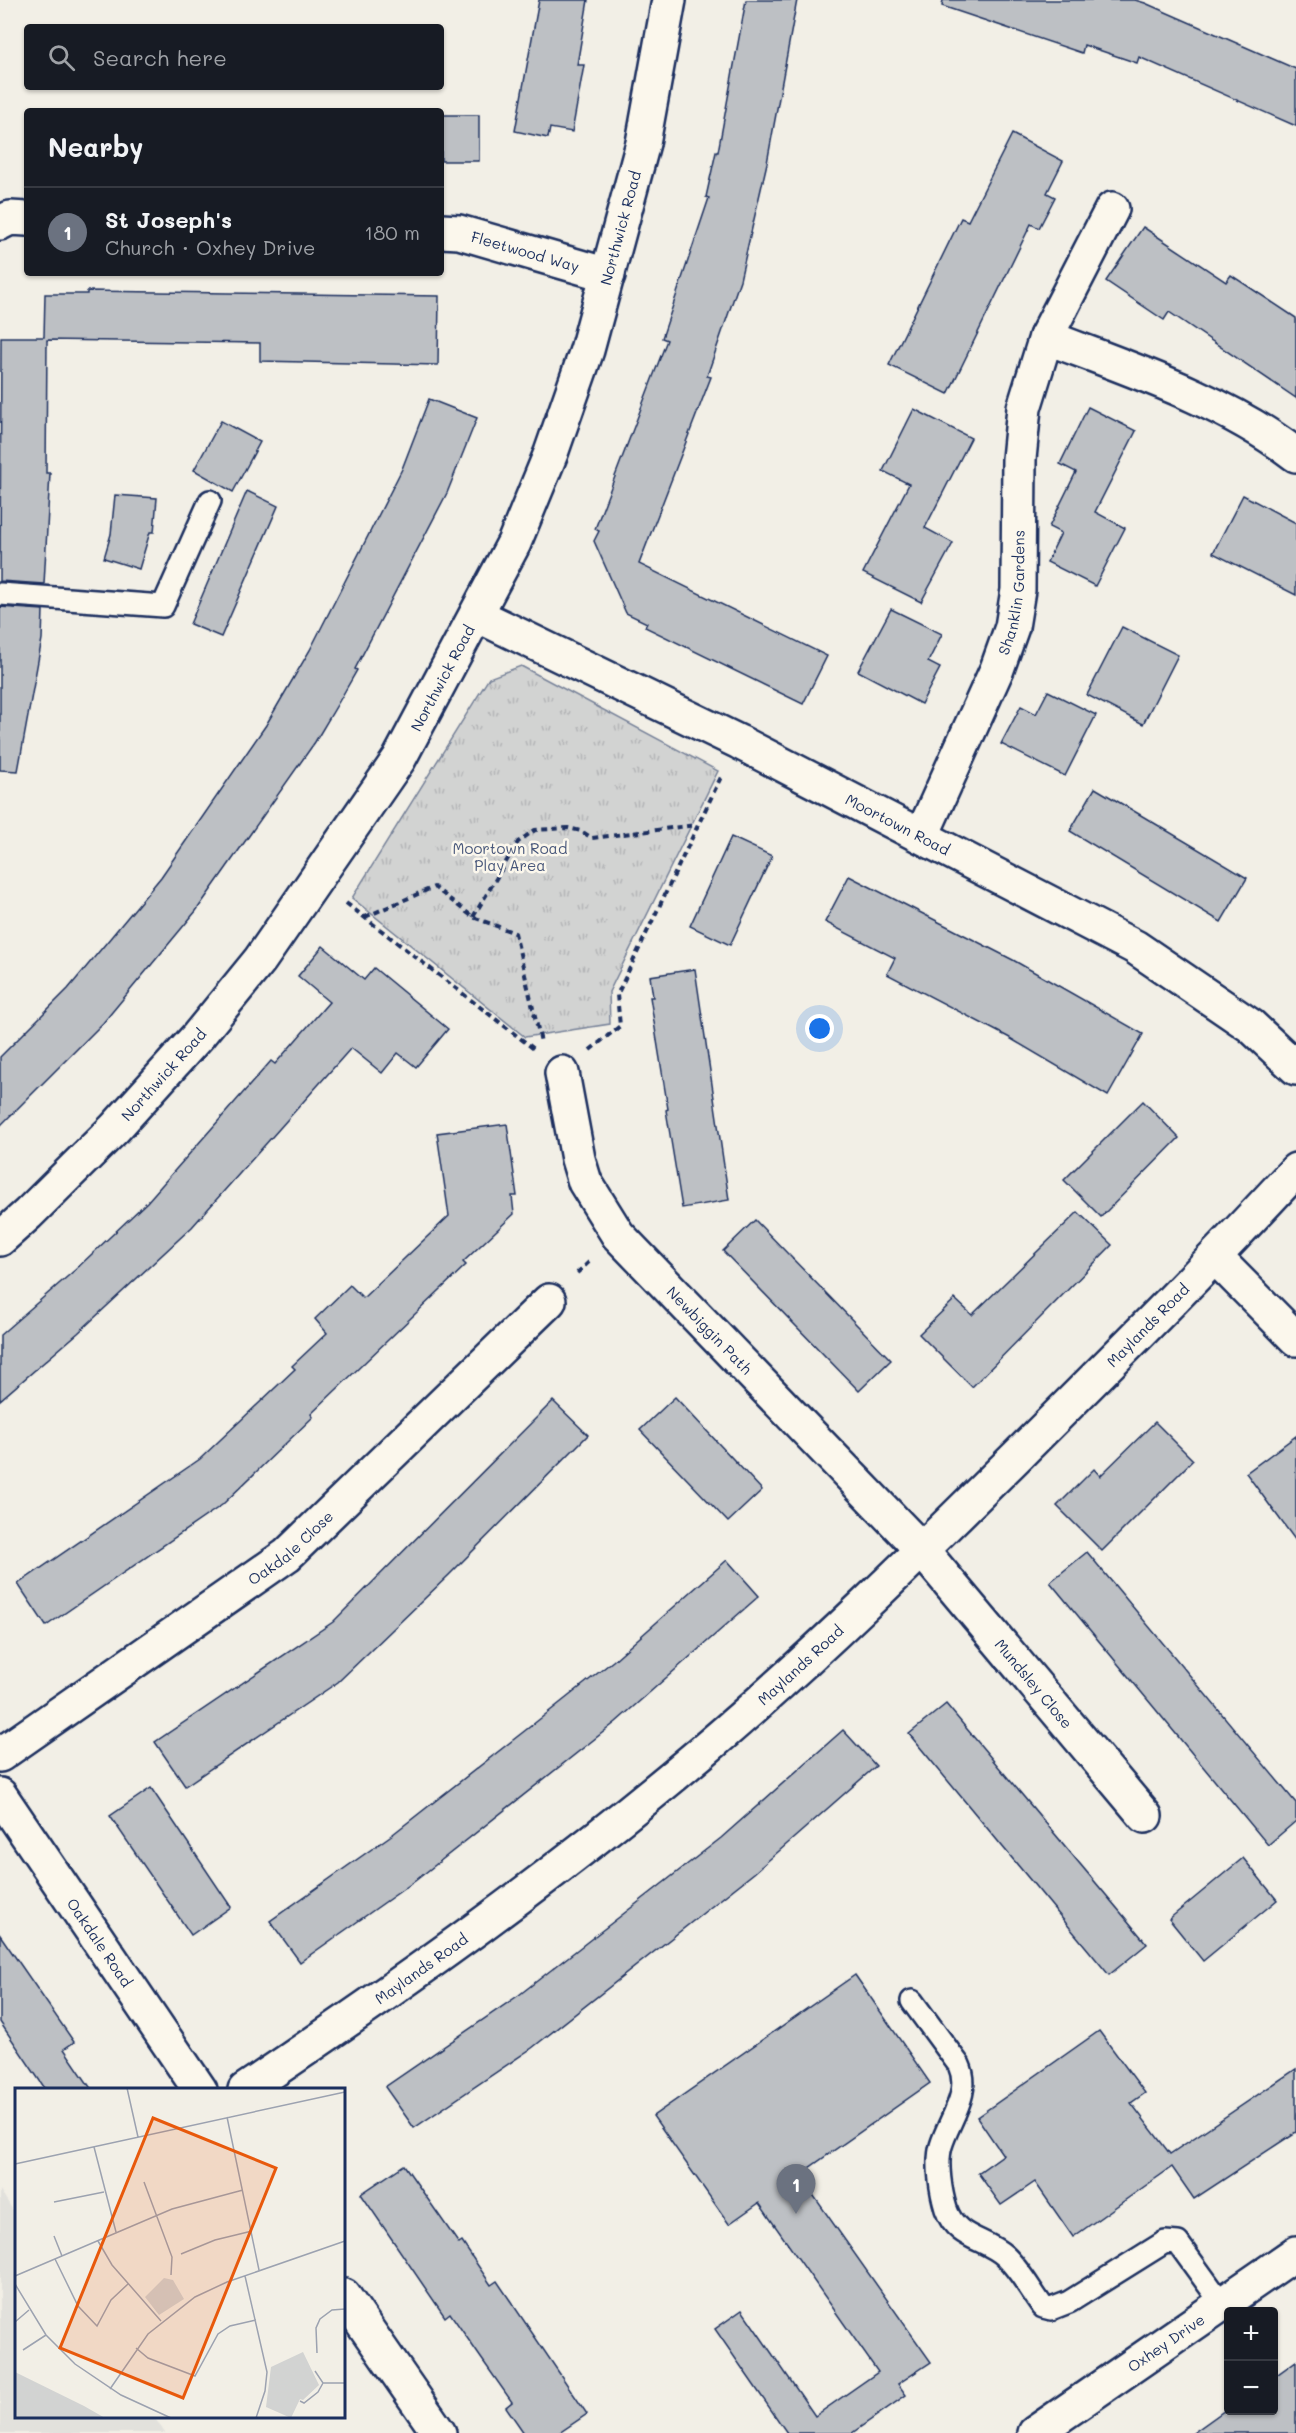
<!DOCTYPE html>
<meta charset="utf-8">
<style>
:root{--surface:#171b24;--page:#242831;--text:#f1f3f6;--muted:#9ea1a6;--line:#363941;--accent:#ea580c}
body{margin:0;font-family:Mali,sans-serif;background:var(--page);color:var(--text)}
.controls{position:absolute;right:18px;bottom:18px;display:grid;overflow:hidden;border-radius:6px;box-shadow:0 2px 4px #0004}
.controls button{width:54px;height:54px;display:grid;place-items:center;padding:0;border:0;border-bottom:2px solid var(--line);background:var(--surface);color:var(--text);font:30px sans-serif}
.you{position:absolute;left:820px;top:1029px;width:21px;height:21px;margin:-15px;border:4px solid #fff;border-radius:50%;background:#1a73e8;box-shadow:0 0 0 9px #1a73e833}
.badge{display:grid;place-items:center;width:39px;height:39px;border-radius:50%;background:var(--accent);color:#fff;font-size:20px;font-weight:700}
.pin{position:absolute;translate:-50% -50px;filter:drop-shadow(0 2px 3px #0008)}
.pin::after{content:'';position:absolute;top:32px;width:21px;height:18px;background:inherit;clip-path:polygon(0 0,100% 0,50% 100%)}
.list{margin:0;padding:0;list-style:none}
h2{display:flex;justify-content:space-between;align-items:center;height:78px;margin:0;padding:0 24px;font-size:26px}
h2 small{font-size:20px;font-weight:400;color:var(--muted)}
.list li{display:grid;grid-template-columns:39px 1fr auto;gap:18px;align-items:center;box-sizing:border-box;height:90px;padding:0 24px;border-top:2px solid var(--line)}
.list b{display:block;font-size:22px;white-space:nowrap}
.list p{margin:0;font-size:20px;white-space:nowrap;color:var(--muted)}
.list em{font-size:20px;font-style:normal;color:var(--muted)}
.icon{flex:none;width:33px;height:33px;fill:none;stroke:currentColor;stroke-width:2;stroke-linecap:round;stroke-linejoin:round}
.map{position:relative;flex:none;width:1296px;height:2433px;overflow:hidden}
.search{position:absolute;background:var(--surface);box-shadow:0 2px 4px #0004;left:24px;top:24px;width:420px;height:66px;display:flex;align-items:center;gap:15px;box-sizing:border-box;padding:0 21px;border-radius:6px;color:var(--muted);font-size:22px}
.panel{position:absolute;background:var(--surface);box-shadow:0 2px 4px #0004;left:24px;top:108px;width:420px;height:168px;border-radius:6px}
.map>svg:first-child{display:block}
</style>
<div class="map">
<svg width="1296" height="2433" viewBox="0 0 1296 2433">
<defs>
<pattern id="grass-tufts" width="24" height="20" patternUnits="userSpaceOnUse" patternTransform="scale(1.5)"><rect width="24" height="20" fill="#d2d3d2"/><path d="M3 7l-1-3M5 7V3M7 7l1-3M15 17l-1-3M17 17v-4M19 17l1-3" fill="none" stroke="#b4b5b7"/></pattern>
</defs>
<rect width="100%" height="100%" fill="#f2efe6"/>
<filter id="ink" filterUnits="userSpaceOnUse"><feTurbulence type="fractalNoise" baseFrequency=".0167" numOctaves="2"/><feDisplacementMap in="SourceGraphic" scale="12" xChannelSelector="R" yChannelSelector="G"/><feConvolveMatrix kernelMatrix="1 2 1 2 8 2 1 2 1" color-interpolation-filters="sRGB"/></filter>
<g filter="url(#ink)">
<path fill="#e2e1dc" d="M 0,2190 L 16,2215 L 16,2416 L 154,2417 L 165,2433 L 0,2433 Z"/>
<path fill="url(#grass-tufts)" stroke="#768198" stroke-width="1.5" d="M 521,666 L 718,771 L 609,992 L 610,1024 L 525,1037 L 352,898 L 489,678 Z"/>
<g fill="#bdc0c4" stroke="#1b2f5e" stroke-width="1.5">
<path d="M 539,0 L 588,0 L 577,65 L 584,65 L 572,132 L 550,128 L 548,138 L 515,131 Z"/>
<path d="M 746,0 L 797,0 L 767,163 L 740,280 L 707,376 L 711,377 L 639,564 L 827,656 L 803,704 L 645,627 L 647,623 L 626,613 L 594,541 L 599,531 L 595,529 L 667,340 L 662,338 L 709,198 L 706,197 L 716,152 L 718,152 Z"/>
<path d="M 943,0 L 1135,0 L 1145,3 L 1296,69 L 1296,126 L 1139,57 L 1137,63 L 1084,45 L 1082,53 L 942,6 Z"/>
<rect x="441" y="115" width="38" height="46"/>
<path d="M 1012,134 L 1063,161 L 1047,193 L 1055,197 L 1039,228 L 1031,224 L 948,394 L 889,365 L 961,218 L 968,221 Z"/>
<path d="M 1143,227 L 1226,282 L 1231,275 L 1296,318 L 1296,398 L 1169,312 L 1164,320 L 1106,281 Z"/>
<path d="M 87,291 L 439,296 L 438,365 L 260,361 L 260,343 L 47,340 L 46,473 L 50,473 L 44,584 L 0,581 L 1,337 L 44,337 L 45,294 L 87,294 Z"/>
<path d="M 429,399 L 477,418 L 447,493 L 355,669 L 357,670 L 337,705 L 315,742 L 196,911 L 103,1023 L 0,1126 L 0,1057 L 68,989 L 161,877 L 266,725 L 310,650 L 402,469 Z"/>
<path d="M 1088,407 L 1136,431 L 1095,512 L 1125,528 L 1095,586 L 1047,562 L 1061,533 L 1049,527 L 1076,472 L 1060,464 Z"/>
<path d="M 914,409 L 971,438 L 925,528 L 953,543 L 921,602 L 863,573 L 909,484 L 883,471 Z"/>
<path d="M 221,421 L 260,442 L 233,492 L 194,470 Z"/>
<path d="M 247,491 L 278,506 L 221,637 L 190,624 Z"/>
<path d="M 115,495 L 157,498 L 154,532 L 150,532 L 139,569 L 104,558 L 111,534 Z"/>
<path d="M 1243,495 L 1296,523 L 1296,595 L 1213,553 Z"/>
<path d="M 0,607 L 43,610 L 42,639 L 18,771 L 0,770 Z"/>
<path d="M 891,609 L 942,634 L 928,662 L 940,668 L 921,704 L 858,671 Z"/>
<path d="M 1122,627 L 1178,655 L 1143,724 L 1087,695 Z"/>
<path d="M 1048,691 L 1096,715 L 1065,776 L 1001,744 L 1021,706 L 1036,714 Z"/>
<path d="M 1095,788 L 1247,878 L 1221,922 L 1070,831 Z"/>
<path d="M 731,837 L 772,856 L 730,945 L 690,926 Z"/>
<path d="M 849,876 L 1013,960 L 1143,1034 L 1108,1096 L 1008,1037 L 887,974 L 895,958 L 825,922 Z"/>
<path d="M 323,946 L 364,980 L 374,968 L 448,1029 L 416,1067 L 398,1053 L 382,1073 L 351,1048 L 192,1227 L 78,1333 L 0,1400 L 0,1335 L 75,1270 L 147,1202 L 271,1061 L 275,1064 L 329,1002 L 298,976 Z"/>
<path d="M 695,969 L 729,1200 L 682,1208 L 666,1110 L 668,1109 L 650,997 L 653,997 L 650,976 Z"/>
<path d="M 1143,1101 L 1179,1138 L 1101,1217 L 1064,1180 Z"/>
<path d="M 507,1124 L 517,1196 L 512,1196 L 514,1214 L 463,1262 L 466,1265 L 311,1414 L 313,1417 L 222,1505 L 46,1626 L 18,1584 L 200,1459 L 295,1369 L 292,1366 L 327,1333 L 315,1319 L 350,1285 L 363,1298 L 449,1216 L 437,1133 Z"/>
<path d="M 1078,1212 L 1112,1245 L 972,1387 L 919,1334 L 955,1299 L 972,1315 Z"/>
<path d="M 755,1220 L 891,1360 L 859,1391 L 723,1251 Z"/>
<path d="M 675,1397 L 762,1490 L 728,1522 L 640,1430 Z"/>
<path d="M 553,1401 L 588,1435 L 449,1575 L 338,1682 L 185,1786 L 155,1742 L 333,1622 Z"/>
<path d="M 1155,1422 L 1193,1460 L 1102,1551 L 1057,1506 L 1094,1469 L 1100,1476 Z"/>
<path d="M 1296,1436 L 1296,1541 L 1246,1473 Z"/>
<path d="M 1087,1552 L 1296,1803 L 1296,1821 L 1268,1845 L 1050,1582 Z"/>
<path d="M 727,1560 L 759,1596 L 616,1722 L 415,1881 L 300,1962 L 270,1921 L 393,1834 L 536,1722 L 613,1661 Z"/>
<path d="M 946,1704 L 1147,1944 L 1109,1975 L 909,1734 Z"/>
<path d="M 843,1730 L 876,1766 L 754,1873 L 532,2048 L 414,2128 L 385,2087 L 519,1995 L 721,1838 Z"/>
<path d="M 151,1788 L 231,1907 L 191,1935 L 110,1816 Z"/>
<path d="M 1243,1858 L 1277,1900 L 1203,1961 L 1169,1919 Z"/>
<path d="M 0,1935 L 74,2042 L 64,2049 L 92,2090 L 46,2090 L 0,2022 Z"/>
<path d="M 855,1975 L 930,2083 L 799,2175 L 931,2362 L 898,2384 L 906,2395 L 852,2433 L 787,2433 L 715,2329 L 742,2310 L 815,2416 L 878,2372 L 759,2203 L 729,2224 L 653,2116 Z"/>
<path d="M 1099,2031 L 1145,2093 L 1131,2103 L 1170,2154 L 1296,2069 L 1296,2132 L 1194,2199 L 1172,2167 L 1073,2237 L 1035,2182 L 1001,2205 L 978,2173 L 1003,2155 L 977,2117 Z"/>
<path d="M 404,2165 L 459,2244 L 462,2242 L 491,2285 L 497,2281 L 587,2414 L 559,2433 L 524,2433 L 506,2407 L 512,2402 L 481,2358 L 450,2313 L 445,2317 L 361,2194 Z"/>
<path d="M 1296,2361 L 1296,2433 L 1193,2433 L 1228,2408 L 1228,2410 L 1274,2410 L 1274,2377 Z"/>
</g>
<g fill="none" stroke-linecap="round" stroke-linejoin="round">
<g stroke="#1b2f5e" stroke-width="26">
<g id="lane">
<path d="M 0,594 L 163,606 L 210,501"/>
<path d="M 912,2001 L 959,2065 C 972,2093 949,2119 941,2146 C 936,2163 941,2193 946,2209 C 956,2239 985,2238 1005,2256 C 1020,2270 1031,2291 1043,2307 L 1051,2309 L 1069,2302 L 1165,2242 L 1178,2243 L 1223,2305"/>
</g>
</g>
<g stroke="#1b2f5e" stroke-width="38">
<g id="street">
<path d="M 0,223 L 10,218 L 27,219"/>
<path id="s1" d="M 441,231 L 459,232 L 608,275"/>
<path d="M 1046,337 L 1112,209"/>
<path id="s2" d="M 477,615 L 739,742 L 1135,947 L 1251,1026 L 1296,1068"/>
<path id="s3" d="M 922,835 L 997,669 L 1012,627 L 1018,590 L 1019,459 L 1024,408 L 1046,337 C 1129,369 1225,400 1296,455"/>
<path id="s4" d="M 562,1073 L 578,1159 L 585,1182 L 618,1235 L 922,1550 L 1145,1816"/>
<path id="s5" d="M 0,1239 L 28,1214 L 115,1128 L 198,1036 L 260,960 L 399,759 L 514,543 L 551,453 L 587,350 L 643,143 L 669,0"/>
<path d="M 1216,1258 L 1296,1339"/>
<path id="s6" d="M 0,1755 L 287,1555 L 549,1301"/>
<path id="s7" d="M 0,1795 L 200,2090"/>
<path id="s8" d="M 245,2090 C 403,1984 558,1874 703,1751 C 814,1657 918,1554 1021,1452 C 1114,1359 1207,1267 1296,1170"/>
<path d="M 344,2296 L 439,2433"/>
</g>
</g>
<g stroke="#1b2f5e" stroke-width="38">
<g id="secondary">
<path id="s9" d="M 1035,2433 L 1296,2253"/>
</g>
</g>
<g stroke="#1b2f5e" stroke-width="4" stroke-dasharray="6 4.5" stroke-linecap="butt">
<path d="M 346,903 L 534,1049"/>
<path d="M 365,917 L 434,887 L 473,917 L 515,933 L 541,1042"/>
<path d="M 473,917 L 518,842 L 535,830 L 568,828 L 581,831 L 592,838 L 696,825"/>
<path d="M 590,1050 L 620,1026 L 617,995 L 721,777"/>
<path d="M 577,1273 L 589,1262"/>
</g>
<use href="#lane" stroke="#fbf7ec" stroke-width="21"/>
<use href="#street" stroke="#fbf7ec" stroke-width="33"/>
<use href="#secondary" stroke="#fbf7ec" stroke-width="33"/>
</g>
</g>
<g text-anchor="middle" dominant-baseline="central" stroke-width="5" stroke-linejoin="round" paint-order="stroke">
<g font-size="15" fill="#1b2f5e" stroke="#fbf7ec">
<text stroke="none"><textPath href="#s5" startOffset="1204">Northwick Road</textPath></text>
<text stroke="none"><textPath href="#s1" startOffset="87">Fleetwood Way</textPath></text>
<text stroke="none"><textPath href="#s3" startOffset="261">Shanklin Gardens</textPath></text>
<text stroke="none"><textPath href="#s5" startOffset="718">Northwick Road</textPath></text>
<text stroke="none"><textPath href="#s2" startOffset="470">Moortown Road</textPath></text>
<text stroke="none"><textPath href="#s5" startOffset="232">Northwick Road</textPath></text>
<text stroke="none"><textPath href="#s8" startOffset="1186">Maylands Road</textPath></text>
<text stroke="none"><textPath href="#s4" startOffset="306">Newbiggin Path</textPath></text>
<text stroke="none"><textPath href="#s6" startOffset="357">Oakdale Close</textPath></text>
<text stroke="none"><textPath href="#s8" startOffset="700">Maylands Road</textPath></text>
<text stroke="none"><textPath href="#s4" startOffset="786">Mundsley Close</textPath></text>
<text stroke="none"><textPath href="#s7" startOffset="178">Oakdale Road</textPath></text>
<text stroke="none"><textPath href="#s8" startOffset="214">Maylands Road</textPath></text>
<text stroke="none"><textPath href="#s9" startOffset="159">Oxhey Drive</textPath></text>
</g>
<g font-size="15" fill="#49587b" stroke="#fbf7ec">
<text x="510" y="848">Moortown Road<tspan x="510" dy="17">Play Area</tspan></text>
</g>
</g>
<g transform="translate(15 2088)">
<rect width="330" height="330" fill="#f2efe6"/>
<path d="M 149,190 L 158,192 L 169,211 L 144,227 L 130,209 ZM 288,264 L 304,297 L 288,312 L 285,311 L 276,330 L 251,319 L 256,279 Z" fill="#d2d3d2"/>
<path d="M 0,284 L 69,318 L 90,330 L 0,330 Z" fill="#d2d3d2"/>
<path fill="none" stroke="#9ca2b0" stroke-width="1.5" d="M 112,0 L 123,49M 212,29 L 244,182M 79,59 L 101,144M 0,76 L 330,4M 129,94 L 157,169 L 156,187M 39,114 L 89,104M 39,148 L 47,168M 83,153 L 97,177 L 146,233M 166,166 L 200,152 L 237,143M 40,171 L 63,218 L 82,238 L 96,212 L 113,196M 0,188 L 157,121 L 228,102M 230,188 L 252,284 L 250,303 L 241,330M 0,196 L 31,247 L 60,276 L 106,307 L 156,330M 0,234 L 14,222M 121,260 L 133,270 L 180,288 L 203,246 L 215,238 L 241,232M 8,262 L 31,247M 302,265 L 301,240 L 305,231 L 317,222 L 330,221M 300,283 L 308,295 L 330,295M 95,301 L 133,246 L 180,209 L 212,194 L 330,153M 285,313 L 289,315 L 303,304 L 308,295"/>
<path fill="#e8590c" fill-opacity="0.15" stroke="#e8590c" stroke-width="3" d="M 138,30 L 261,80 L 168,310 L 45,260 Z"/>
<rect width="330" height="330" fill="none" stroke="#1b2f5e" stroke-width="3"/>
</g>
</svg>
<div class="controls">
<button>+</button>
<button>−</button>
</div>
<div class="you"></div>
<div class="pin badge" style="left:796px;top:2214px;background:#6b7280">1</div>
<div class="search"><svg class="icon" aria-label="search" viewBox="0 0 24 24"><circle cx="10" cy="10" r="6"/><path d="M15 15l6 6"/></svg>Search here</div>
<section class="panel">
<h2>Nearby<small></small></h2>
<ul class="list">
<li><span class="badge" style="background:#6b7280">1</span><div><b>St Joseph's</b><p>Church · Oxhey Drive</p></div><em>180 m</em></li>
</ul>
</section>
</div>
